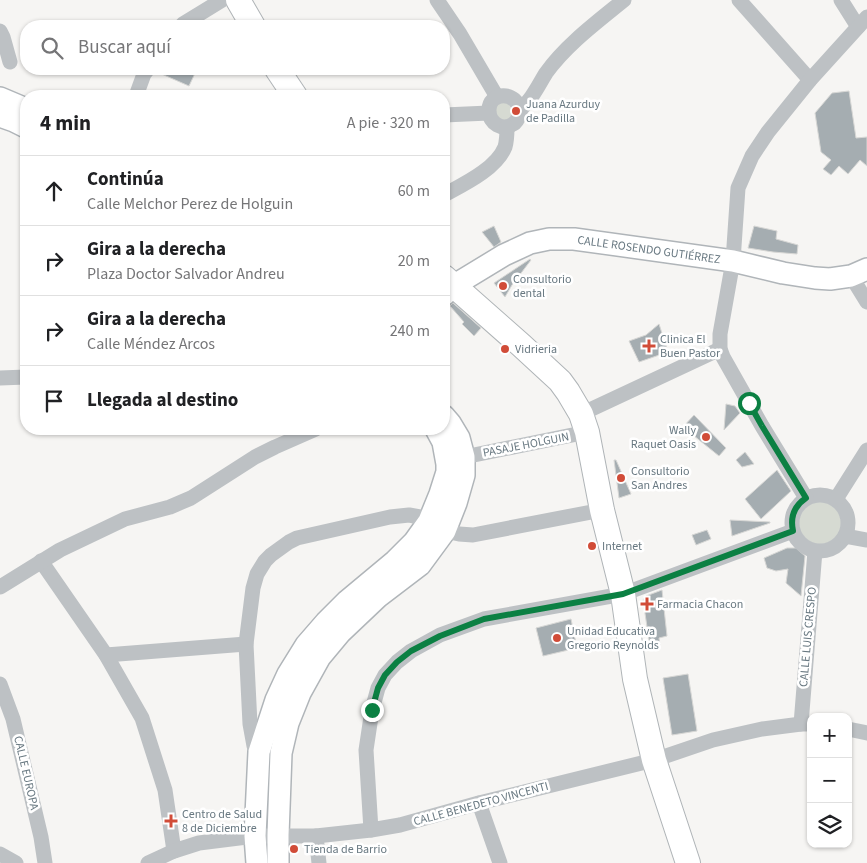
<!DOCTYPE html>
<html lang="es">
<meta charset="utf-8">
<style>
:root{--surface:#fff;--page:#f2f2f2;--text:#202124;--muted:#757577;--line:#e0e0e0}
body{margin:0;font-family:"Source Sans 3",sans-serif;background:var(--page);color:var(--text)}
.controls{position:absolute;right:15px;bottom:15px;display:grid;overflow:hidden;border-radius:10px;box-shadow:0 1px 4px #0004}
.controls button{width:45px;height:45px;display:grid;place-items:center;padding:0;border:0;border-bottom:1px solid var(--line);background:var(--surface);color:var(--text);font:25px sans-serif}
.stop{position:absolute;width:15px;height:15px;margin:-11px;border:4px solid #0b8043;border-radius:50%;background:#fff}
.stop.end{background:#0b8043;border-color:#fff;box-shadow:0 1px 5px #0008}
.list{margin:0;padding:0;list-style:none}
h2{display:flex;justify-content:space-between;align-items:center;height:65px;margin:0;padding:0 20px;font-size:21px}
h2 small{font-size:16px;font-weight:400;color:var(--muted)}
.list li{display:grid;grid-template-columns:32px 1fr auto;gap:15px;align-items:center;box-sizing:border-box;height:70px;padding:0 20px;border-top:1px solid var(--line)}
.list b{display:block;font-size:19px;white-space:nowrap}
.list p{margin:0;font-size:16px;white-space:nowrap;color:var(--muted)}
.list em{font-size:16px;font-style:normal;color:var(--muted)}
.icon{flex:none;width:28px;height:28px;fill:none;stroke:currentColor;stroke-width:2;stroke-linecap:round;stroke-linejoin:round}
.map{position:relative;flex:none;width:867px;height:863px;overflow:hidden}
.search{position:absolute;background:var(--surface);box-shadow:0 1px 4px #0004;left:20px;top:20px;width:430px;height:55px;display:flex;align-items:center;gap:12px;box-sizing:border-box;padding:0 18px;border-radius:20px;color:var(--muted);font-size:19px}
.panel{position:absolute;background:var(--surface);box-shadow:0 1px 4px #0004;left:20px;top:90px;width:430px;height:345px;border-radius:20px}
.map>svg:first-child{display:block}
</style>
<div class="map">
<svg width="867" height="863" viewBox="0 0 867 863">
<rect width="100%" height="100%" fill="#f6f5f3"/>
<g fill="#d6dad2">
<path d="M 507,101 L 515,116 L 500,123 L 494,106 Z"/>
<circle cx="820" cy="523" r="21"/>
</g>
<g fill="#a5adb1" stroke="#d7d7d5">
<path d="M 157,69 L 197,69 L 189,86 L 157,72 Z"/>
<path d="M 849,91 L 856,138 L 867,137 L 867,166 L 860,160 L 848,174 L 839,166 L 831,175 L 823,169 L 831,160 L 821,152 L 815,113 L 832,93 Z"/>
<path d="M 494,226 L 501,242 L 494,247 L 482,232 Z"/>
<path d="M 754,226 L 777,231 L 776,239 L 798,245 L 797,254 L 773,252 L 748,248 Z"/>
<path d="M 530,259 L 531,260 L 512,285 L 505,297 L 494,283 Z"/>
<path d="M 453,303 L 481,328 L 474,336 L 462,324 L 464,322 L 450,306 Z"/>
<path d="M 659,324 L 668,352 L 639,362 L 629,341 L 646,335 Z"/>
<path d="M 726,404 L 735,406 L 740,413 L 724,430 Z"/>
<path d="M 694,415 L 726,448 L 719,456 L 683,427 Z"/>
<path d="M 745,452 L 754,464 L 742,467 L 736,460 Z"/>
<path d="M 614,460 L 616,460 L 631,494 L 619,498 Z"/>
<path d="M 777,470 L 791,491 L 761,519 L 745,499 Z"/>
<path d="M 730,520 L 770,522 L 770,523 L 732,536 Z"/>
<path d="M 707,530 L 711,539 L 696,545 L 692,535 Z"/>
<path d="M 787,548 L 796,548 L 805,556 L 801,596 L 786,583 L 788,569 L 776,571 L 767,568 L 764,558 Z"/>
<path d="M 662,590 L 667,636 L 659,638 L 660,645 L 650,647 L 643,600 L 646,596 Z"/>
<path d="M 571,619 L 577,648 L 543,656 L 536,628 Z"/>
<path d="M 688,674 L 697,731 L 672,735 L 663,678 Z"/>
</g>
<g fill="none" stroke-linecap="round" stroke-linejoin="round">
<g stroke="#b0b5b9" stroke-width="24">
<g id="secondary">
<path d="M 0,98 L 26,109"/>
<path d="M 0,116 L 14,121 L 26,127"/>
<path d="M 444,295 L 453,286 L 504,255 L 530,243 L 549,239 L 574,239 L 733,261 L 783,273 L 815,278 L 830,279 L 851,276 L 867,269"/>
<path d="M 257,863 L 255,836 L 259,752 L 276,700 L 288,674 L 306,645 L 326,622 L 347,601 L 395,561 L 414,542 L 429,521 L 440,494 L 447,472 L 447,464 L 443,442 L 436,429"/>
<path d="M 278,863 L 278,835 L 281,753 L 288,723 L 300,693 L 320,657 L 340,633 L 378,597 L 420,565 L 445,531 L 456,503 L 464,475 L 464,457 L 459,438 L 450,423 L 444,416"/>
</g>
</g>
<g stroke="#afb4b7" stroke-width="26">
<g id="primary">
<path d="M 238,0 L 253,26"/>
<path d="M 277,69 L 295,96"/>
<path d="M 444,277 L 521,345 L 560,381 L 568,392 L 581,414 L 587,432 L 602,510 L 623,594 L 635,679 L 654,760 L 688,863"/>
</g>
</g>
<g stroke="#bdc1c4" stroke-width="15">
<path d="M 437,0 L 460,34 L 497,97"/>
<path d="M 739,0 L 810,80"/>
<path d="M 841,0 L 858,27"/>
<path d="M 181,26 L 183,24 L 222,0"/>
<path d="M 0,31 L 3,37 L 10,62"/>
<path d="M 136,96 L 144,74 L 148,69"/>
<path d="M 520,112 C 518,90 488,91 489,111 C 489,123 503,132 513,124 C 519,121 518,116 520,111 C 523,106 529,101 532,96 C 537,89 541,81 546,73 C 566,45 597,22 624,0"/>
<path d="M 444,115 L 489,113"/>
<path d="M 444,195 C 464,184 496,169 505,147 C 507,140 507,134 507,127"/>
<path d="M 851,276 L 867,302"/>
<path d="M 0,378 L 26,377"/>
<path d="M 581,414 L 720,349"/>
<path d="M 464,457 L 587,432"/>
<circle cx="820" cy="523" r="28"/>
<path d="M 806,498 L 762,426 L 723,357 L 720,349 L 720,334 L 733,261 L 738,188 L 752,156 L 768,132 L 810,80 L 867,17"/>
<path d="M 836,499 L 867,450"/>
<path d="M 845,536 L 867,540"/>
<path d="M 41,561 L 106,655 L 142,718 L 165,790 L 174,851"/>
<path d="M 0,587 L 60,550 L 125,519 L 170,507 L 191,498 L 255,457 L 275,447 L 316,429"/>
<path d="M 106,655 L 246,644"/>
<path d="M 0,684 L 13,719 L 41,837 L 45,863"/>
<path d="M 801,724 L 815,551"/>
<path d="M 848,729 L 867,733"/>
<path d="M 259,752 L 254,746 L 250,724 L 246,644 L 253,588 L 257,574 L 265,561 L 271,555 L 289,542 L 297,538 L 390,517 L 409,515 L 420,517 L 445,531 L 459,534 L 473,535 L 602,510"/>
<path d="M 479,803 L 500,863"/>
<path d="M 371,830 L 366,750 L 372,710 L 378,688 L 385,675 L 397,662 L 411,651 L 440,635 L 484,619 L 623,594 L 793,531"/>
<path d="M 316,836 L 319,863"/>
<path d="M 0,854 L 16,863"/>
<path d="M 148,863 L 174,851 L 199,843 L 255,836 L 316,836 L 371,830 L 400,825 L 479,803 L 654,760 L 713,740 L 762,729 L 801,724 L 811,724"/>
</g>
<use href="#secondary" stroke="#fff" stroke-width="21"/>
<use href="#primary" stroke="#fff" stroke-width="24"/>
</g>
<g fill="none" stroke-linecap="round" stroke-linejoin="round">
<path stroke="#0b8043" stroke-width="6" d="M 372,710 L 378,688 L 385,675 L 397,662 L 411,651 L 440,636 L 484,619 L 623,594 L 793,531 C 790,517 794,506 806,498 L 762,426 L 749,403"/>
</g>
<g fill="#d14c38" stroke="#fff" stroke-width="2">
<circle cx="516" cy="111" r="5"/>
<circle cx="503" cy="286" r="5"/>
<path d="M646.5 338.5h5v5h5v5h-5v5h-5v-5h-5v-5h5z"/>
<circle cx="505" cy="349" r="5"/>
<circle cx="706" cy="437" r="5"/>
<circle cx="621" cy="478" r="5"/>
<circle cx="592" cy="546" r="5"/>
<path d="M644.5 596.5h5v5h5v5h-5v5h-5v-5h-5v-5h5z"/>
<circle cx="557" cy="638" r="5"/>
<path d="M168.5 813.5h5v5h5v5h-5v5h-5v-5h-5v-5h5z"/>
<circle cx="294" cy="849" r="5"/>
</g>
<g text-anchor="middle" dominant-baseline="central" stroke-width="5" stroke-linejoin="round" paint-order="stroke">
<g font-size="12" fill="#687881" stroke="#fff" text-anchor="start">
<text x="526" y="104">Juana Azurduy<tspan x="526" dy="14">de Padilla</tspan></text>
<text x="513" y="279">Consultorio<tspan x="513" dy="14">dental</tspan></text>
<text x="660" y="339">Clinica El<tspan x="660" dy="14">Buen Pastor</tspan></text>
<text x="515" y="349">Vidrieria</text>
<text x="696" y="430" text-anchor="end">Wally<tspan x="696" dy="14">Raquet Oasis</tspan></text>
<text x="631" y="471">Consultorio<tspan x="631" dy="14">San Andres</tspan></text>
<text x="602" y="546">Internet</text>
<text x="657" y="604">Farmacia Chacon</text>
<text x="567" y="631">Unidad Educativa<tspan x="567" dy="14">Gregorio Reynolds</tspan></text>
<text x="182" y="814">Centro de Salud<tspan x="182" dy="14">8 de Diciembre</tspan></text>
<text x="304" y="849">Tienda de Barrio</text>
</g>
<g font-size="12" fill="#687881" stroke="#fff">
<text transform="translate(649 250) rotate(8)">CALLE ROSENDO GUTIÉRREZ</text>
<text transform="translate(526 445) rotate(-11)">PASAJE HOLGUIN</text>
<text transform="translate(808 637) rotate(-85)">CALLE LUIS CRESPO</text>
<text transform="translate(26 773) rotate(77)">CALLE EUROPA</text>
<text transform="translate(481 804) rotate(-15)">CALLE BENEDETO VINCENTI</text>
</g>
</g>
</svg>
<div class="controls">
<button>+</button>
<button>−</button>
<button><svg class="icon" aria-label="layers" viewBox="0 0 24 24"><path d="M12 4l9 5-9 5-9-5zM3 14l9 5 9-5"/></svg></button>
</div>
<div class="stop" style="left:749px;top:403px"></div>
<div class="stop end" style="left:372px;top:710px"></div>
<div class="search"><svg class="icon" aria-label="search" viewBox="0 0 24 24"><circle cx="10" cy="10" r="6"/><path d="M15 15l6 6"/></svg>Buscar aquí</div>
<section class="panel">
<h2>4 min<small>A pie · 320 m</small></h2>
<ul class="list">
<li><svg class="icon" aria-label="ahead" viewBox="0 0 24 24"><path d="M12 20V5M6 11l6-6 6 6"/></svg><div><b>Continúa</b><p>Calle Melchor Perez de Holguin</p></div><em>60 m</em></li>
<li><svg class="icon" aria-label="right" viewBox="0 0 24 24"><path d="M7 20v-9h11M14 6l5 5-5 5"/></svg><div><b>Gira a la derecha</b><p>Plaza Doctor Salvador Andreu</p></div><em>20 m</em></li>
<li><svg class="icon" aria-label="right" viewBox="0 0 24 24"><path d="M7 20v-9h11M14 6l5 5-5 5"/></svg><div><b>Gira a la derecha</b><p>Calle Méndez Arcos</p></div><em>240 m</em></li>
<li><svg class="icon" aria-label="arrive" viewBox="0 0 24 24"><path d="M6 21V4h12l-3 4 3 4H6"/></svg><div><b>Llegada al destino</b></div></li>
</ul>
</section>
</div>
